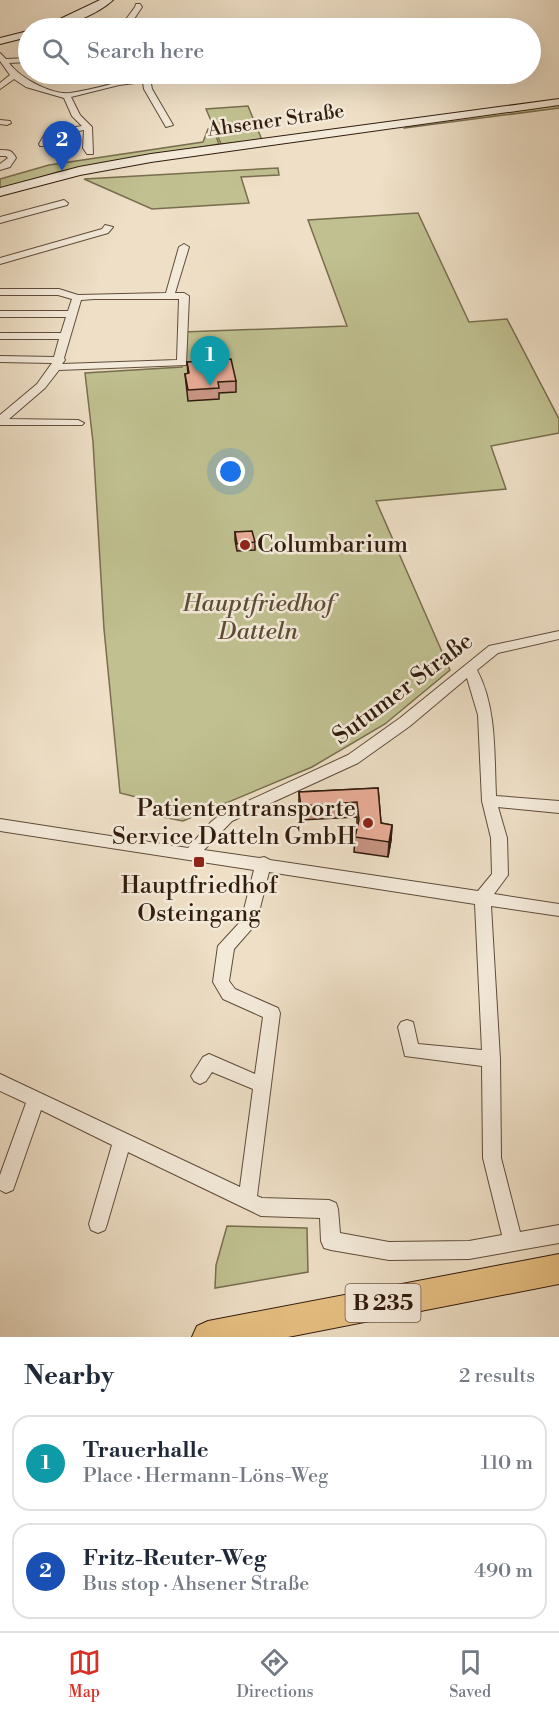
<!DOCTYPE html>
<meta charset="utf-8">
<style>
:root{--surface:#fff;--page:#f6f6f7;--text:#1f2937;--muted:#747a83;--line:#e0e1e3;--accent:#d93025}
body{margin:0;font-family:"Libre Bodoni",serif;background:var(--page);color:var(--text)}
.you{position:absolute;left:231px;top:472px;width:21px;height:21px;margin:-15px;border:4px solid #fff;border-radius:50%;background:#1a73e8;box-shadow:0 0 0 9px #1a73e833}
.badge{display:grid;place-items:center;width:39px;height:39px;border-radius:50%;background:var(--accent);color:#fff;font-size:20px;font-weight:700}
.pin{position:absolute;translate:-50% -50px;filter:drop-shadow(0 2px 3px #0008)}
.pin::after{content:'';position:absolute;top:32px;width:21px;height:18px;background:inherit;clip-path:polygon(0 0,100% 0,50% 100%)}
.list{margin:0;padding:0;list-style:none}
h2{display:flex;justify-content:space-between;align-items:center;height:78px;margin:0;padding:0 24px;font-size:26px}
h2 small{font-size:20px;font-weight:400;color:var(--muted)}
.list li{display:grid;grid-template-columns:39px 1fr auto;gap:18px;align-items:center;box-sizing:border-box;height:96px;margin:0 12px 12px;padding:0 12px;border:2px solid var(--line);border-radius:18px}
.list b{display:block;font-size:22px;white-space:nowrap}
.list p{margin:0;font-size:20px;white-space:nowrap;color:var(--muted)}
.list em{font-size:20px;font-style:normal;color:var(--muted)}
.icon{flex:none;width:33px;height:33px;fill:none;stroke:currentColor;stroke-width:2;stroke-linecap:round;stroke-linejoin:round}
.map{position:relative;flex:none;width:559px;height:1337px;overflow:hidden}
.search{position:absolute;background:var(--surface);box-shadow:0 6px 24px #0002;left:18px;right:18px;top:18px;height:66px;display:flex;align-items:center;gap:15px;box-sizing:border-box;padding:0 21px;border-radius:33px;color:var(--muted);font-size:22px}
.sheet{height:294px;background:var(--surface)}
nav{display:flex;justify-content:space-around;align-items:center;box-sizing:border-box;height:84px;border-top:2px solid var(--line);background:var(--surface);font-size:16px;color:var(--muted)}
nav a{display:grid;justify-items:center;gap:3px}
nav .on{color:var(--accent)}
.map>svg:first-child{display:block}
</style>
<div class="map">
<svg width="559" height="1337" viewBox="0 0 559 1337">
<rect width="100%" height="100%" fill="#eedfc6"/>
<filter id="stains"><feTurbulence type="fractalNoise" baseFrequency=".00333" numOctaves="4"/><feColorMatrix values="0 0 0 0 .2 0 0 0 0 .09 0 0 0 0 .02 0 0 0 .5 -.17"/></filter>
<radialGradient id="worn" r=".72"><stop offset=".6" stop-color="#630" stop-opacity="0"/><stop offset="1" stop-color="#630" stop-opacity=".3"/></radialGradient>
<g fill="#c0c090" stroke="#786e4e" stroke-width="1.5">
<path d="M 559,105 L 559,108 L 405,128 L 408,125 Z"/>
<path d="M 248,106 L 262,140 L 221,144 L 206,109 Z"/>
<path d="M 208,129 L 213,129 L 219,144 L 58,172 L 0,189 L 0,179 L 49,165 L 203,142 Z"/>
<path d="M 278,168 L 279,175 L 241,177 L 249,203 L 152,209 L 84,179 Z"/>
<path d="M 418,213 L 469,322 L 507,319 L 559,419 L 559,433 L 491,446 L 506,489 L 376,501 L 450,670 L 385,724 L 312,767 L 183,821 L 158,816 L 148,800 L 120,793 L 104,629 L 93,442 L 85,373 L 182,367 L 183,332 L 347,326 L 308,220 Z"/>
<path d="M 227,1226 L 307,1228 L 308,1272 L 215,1288 L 216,1265 Z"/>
</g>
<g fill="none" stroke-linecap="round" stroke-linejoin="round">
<g stroke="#604d3b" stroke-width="2">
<g id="street">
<path d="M 136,4 L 140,4 L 142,7 L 132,22 L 137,28 L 130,28 L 124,22 L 135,7 Z"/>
<path d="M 0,53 L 6,59 L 28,58 L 28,62 L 9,63 C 20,78 51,95 70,93 C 94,90 118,81 143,77 L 143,74 L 149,74 L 152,89 L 173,125 L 166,127 L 144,89 L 143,82 L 119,85 L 71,97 L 80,115 L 92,127 L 93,154 L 87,154 L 83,148 L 84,130 L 52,136 L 46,146 L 40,146 L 39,144 L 46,132 L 82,126 L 72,116 L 64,98 L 26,87 L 14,79 L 0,89 L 0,83 L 10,75 L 0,61 Z"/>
<path d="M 0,120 L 10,121 L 11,123 L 7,125 L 0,124 Z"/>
<path d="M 0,150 C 9,150 12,150 16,158 L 10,167 L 0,170 L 0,164 L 8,158 L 6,156 L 0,156 Z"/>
<path d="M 64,200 L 68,203 L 67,205 L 0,223 L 0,217 Z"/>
<path d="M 105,225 L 113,227 L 108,233 L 0,264 L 0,258 L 102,229 Z"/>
<path d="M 184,244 L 189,247 L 175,293 L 184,293 L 189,296 L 186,365 L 59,370 L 45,388 L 9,419 L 78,420 L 84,423 L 82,425 L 0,425 L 0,415 L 37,384 L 52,363 L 0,362 L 0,356 L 54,357 L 59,339 L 0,339 L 0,333 L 61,333 L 66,317 L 0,317 L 0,311 L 68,311 L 72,299 L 58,295 L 0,295 L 0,289 L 59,289 L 78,295 L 166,293 L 179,247 ZM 94,299 L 179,299 L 177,360 L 62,364 L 65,360 L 64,358 L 81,300 Z"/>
<path d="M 559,631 L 559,639 L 498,653 L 477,670 C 497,708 494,754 496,796 L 559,801 L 559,813 L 498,807 L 507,838 L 508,875 L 494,894 L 559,904 L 559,916 L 491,906 L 500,1059 L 501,1158 L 520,1232 L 559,1225 L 559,1243 L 469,1259 L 389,1260 L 331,1250 L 324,1248 L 321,1241 L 320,1218 L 261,1216 L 128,1152 L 107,1224 L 105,1230 L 98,1233 L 91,1230 L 89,1224 L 112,1145 L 41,1110 L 13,1190 L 6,1193 L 0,1190 L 0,1175 L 26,1103 L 0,1091 L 0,1074 L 240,1187 L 253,1089 L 212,1072 L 206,1081 L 200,1084 L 194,1081 L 191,1076 L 203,1057 L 209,1054 L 255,1074 L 263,1017 L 223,999 L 213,982 L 218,946 L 241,921 L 254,870 L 0,831 L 0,819 L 188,848 L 211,822 L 222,813 L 348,755 L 400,718 L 489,646 ZM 467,678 L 478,715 L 482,801 L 491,838 L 492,874 L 478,891 L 270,860 L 264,857 L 260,858 L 204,850 L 232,821 L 358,763 L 410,726 ZM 269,872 L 475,904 L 482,1050 L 418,1044 L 413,1022 L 407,1020 L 401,1022 L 398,1027 L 405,1056 L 482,1066 L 483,1158 L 502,1235 L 469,1241 L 389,1242 L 340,1233 L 338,1209 L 336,1203 L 329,1200 L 262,1198 L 257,1196 L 280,1013 L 278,1008 L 235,989 L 229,981 L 234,949 L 256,924 Z"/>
</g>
</g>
<g stroke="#311c0d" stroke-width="2">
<g id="secondary">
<path d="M 100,0 L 113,0 C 98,14 61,30 41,28 Z"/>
<path d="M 28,31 L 28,37 L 0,44 L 0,38 Z"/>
<path d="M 559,99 L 559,105 L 151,162 L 80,175 L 0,196 L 0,188 L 79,167 L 151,154 Z"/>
</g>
</g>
<g stroke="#311c0d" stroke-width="2">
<path id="primary" d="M 559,1254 L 559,1284 L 288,1337 L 192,1337 L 197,1326 L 208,1321 Z"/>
</g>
<use href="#street" fill="#f4eada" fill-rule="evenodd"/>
<use href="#secondary" fill="#f4eada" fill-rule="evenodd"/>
<use href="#primary" fill="#e7c083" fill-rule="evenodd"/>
</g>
<g fill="#c89583" stroke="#311c0d" stroke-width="1.5">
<path d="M 187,362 L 236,381 L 236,392 L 219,393 L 219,399 L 188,401 L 185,374 L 188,374 Z"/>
<path d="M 235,532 L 255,542 L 255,550 L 237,551 L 235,540 Z"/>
<path d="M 378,788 L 381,823 L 392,825 L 391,840 L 388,857 L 354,852 L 355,837 L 357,827 L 357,817 L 301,820 L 299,807 L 299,792 Z"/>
</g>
<path fill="#a3796a" stroke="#311c0d" stroke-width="1.5" d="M 392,825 L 391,840 L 388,857 L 389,842 Z"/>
<g fill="#e9ad98" stroke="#311c0d" stroke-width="1.5">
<path d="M 231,359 L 236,381 L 218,382 L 219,388 L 188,390 L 185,374 L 189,373 L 187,362 Z"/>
<path d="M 252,531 L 255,542 L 237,544 L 235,532 Z"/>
<path d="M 378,788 L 381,823 L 392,825 L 389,842 L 355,837 L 359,820 L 357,802 L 301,806 L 299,792 Z"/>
</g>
<g fill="#8f2418" stroke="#f4eada" stroke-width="2">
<circle cx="245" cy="545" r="6"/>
<circle cx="368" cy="823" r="6"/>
<rect x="193" y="856" width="12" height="12" rx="3"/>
</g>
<g text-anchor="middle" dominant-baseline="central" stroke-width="5" stroke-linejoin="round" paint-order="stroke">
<g font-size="20" fill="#311c0d" stroke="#f4eada">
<text transform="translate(276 121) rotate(-8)">Ahsener Straße</text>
</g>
<rect fill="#f4eada" stroke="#6c5a4a" stroke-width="1.5" x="345.5" y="1284" width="75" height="38" rx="4.5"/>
<g font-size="22" font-weight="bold" fill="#311c0d">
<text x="383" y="1303">B 235</text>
</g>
<g font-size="24" fill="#311c0d" stroke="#f4eada" text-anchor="start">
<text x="257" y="545">Columbarium</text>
<text x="356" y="809" text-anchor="end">Patiententransporte<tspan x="356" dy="28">Service Datteln GmbH</tspan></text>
<text x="199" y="886" text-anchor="middle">Hauptfriedhof<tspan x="199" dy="28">Osteingang</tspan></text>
</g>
<g font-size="24" font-style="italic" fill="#5c4d34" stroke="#f4eada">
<text x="258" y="604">Hauptfriedhof<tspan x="258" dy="28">Datteln</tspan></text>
</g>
<g font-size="24" fill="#311c0d" stroke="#f4eada">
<text transform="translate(403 689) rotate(-37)">Sutumer Straße</text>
</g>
</g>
<rect width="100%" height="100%" filter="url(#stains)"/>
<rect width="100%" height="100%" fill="url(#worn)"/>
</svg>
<div class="you"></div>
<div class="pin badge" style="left:210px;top:386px;background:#0f9aa8">1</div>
<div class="pin badge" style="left:62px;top:171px;background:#1a4fb4">2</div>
<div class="search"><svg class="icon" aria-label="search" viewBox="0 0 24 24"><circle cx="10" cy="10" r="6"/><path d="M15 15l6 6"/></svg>Search here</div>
</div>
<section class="sheet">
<h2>Nearby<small>2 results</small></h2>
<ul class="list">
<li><span class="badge" style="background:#0f9aa8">1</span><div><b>Trauerhalle</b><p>Place · Hermann-Löns-Weg</p></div><em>110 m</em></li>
<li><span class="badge" style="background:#1a4fb4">2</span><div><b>Fritz-Reuter-Weg</b><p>Bus stop · Ahsener Straße</p></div><em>490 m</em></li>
</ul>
</section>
<nav>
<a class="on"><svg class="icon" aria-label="map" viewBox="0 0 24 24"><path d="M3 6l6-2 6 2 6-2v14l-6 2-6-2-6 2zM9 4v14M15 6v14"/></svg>Map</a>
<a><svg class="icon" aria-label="directions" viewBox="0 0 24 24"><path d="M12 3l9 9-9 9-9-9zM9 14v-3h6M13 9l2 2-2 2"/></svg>Directions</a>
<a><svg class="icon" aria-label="saved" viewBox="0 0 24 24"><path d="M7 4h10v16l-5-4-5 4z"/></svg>Saved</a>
</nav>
